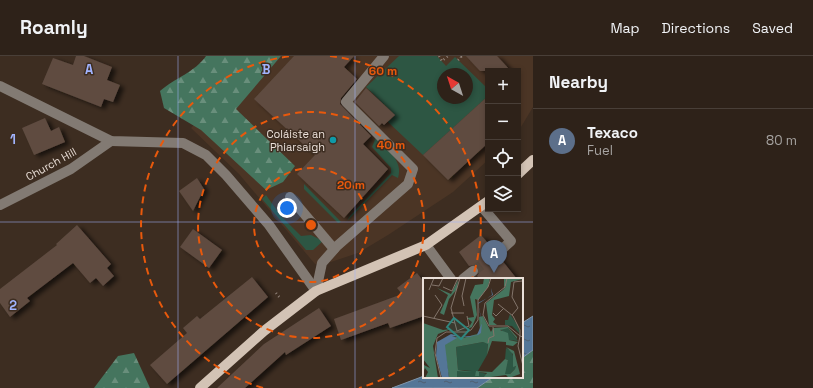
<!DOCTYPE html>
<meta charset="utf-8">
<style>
:root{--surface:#2e2219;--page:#3a2f26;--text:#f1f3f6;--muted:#a7a4a2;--line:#493f38;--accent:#95b2f1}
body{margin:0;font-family:"Space Grotesk",sans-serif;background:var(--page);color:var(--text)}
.controls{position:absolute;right:12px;top:12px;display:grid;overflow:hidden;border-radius:0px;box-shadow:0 2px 6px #0003}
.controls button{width:36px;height:36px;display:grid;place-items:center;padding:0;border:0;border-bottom:1px solid var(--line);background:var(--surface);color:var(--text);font:20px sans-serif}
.compass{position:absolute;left:437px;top:12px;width:36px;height:36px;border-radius:50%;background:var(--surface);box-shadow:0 2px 6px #0003;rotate:321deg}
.you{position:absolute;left:287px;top:152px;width:14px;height:14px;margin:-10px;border:3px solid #fff;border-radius:50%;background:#1a73e8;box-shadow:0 0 0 6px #1a73e833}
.badge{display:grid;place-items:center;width:26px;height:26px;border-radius:50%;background:var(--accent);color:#fff;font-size:13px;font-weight:700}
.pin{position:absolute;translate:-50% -33px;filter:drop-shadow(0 1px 2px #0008)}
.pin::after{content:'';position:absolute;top:21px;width:14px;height:12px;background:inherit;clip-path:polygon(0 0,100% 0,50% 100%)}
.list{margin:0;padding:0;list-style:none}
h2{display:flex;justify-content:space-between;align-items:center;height:52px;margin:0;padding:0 16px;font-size:17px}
h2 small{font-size:13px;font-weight:400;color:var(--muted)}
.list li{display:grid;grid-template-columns:26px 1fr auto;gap:12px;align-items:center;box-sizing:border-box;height:64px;padding:0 16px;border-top:1px solid var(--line)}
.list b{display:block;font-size:15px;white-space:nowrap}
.list p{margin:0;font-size:13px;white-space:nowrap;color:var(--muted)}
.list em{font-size:13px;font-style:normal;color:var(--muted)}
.icon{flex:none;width:22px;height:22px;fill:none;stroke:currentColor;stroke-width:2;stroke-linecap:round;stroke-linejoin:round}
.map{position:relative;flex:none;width:533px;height:332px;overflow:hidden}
header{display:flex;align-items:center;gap:24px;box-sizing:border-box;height:56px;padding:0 20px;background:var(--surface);border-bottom:1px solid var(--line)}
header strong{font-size:19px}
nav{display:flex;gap:22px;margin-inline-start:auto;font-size:14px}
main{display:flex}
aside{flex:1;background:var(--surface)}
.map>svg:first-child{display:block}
</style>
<header>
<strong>Roamly</strong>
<nav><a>Map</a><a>Directions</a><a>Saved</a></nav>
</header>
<main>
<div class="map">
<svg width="533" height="332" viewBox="0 0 533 332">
<defs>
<pattern id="forest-firs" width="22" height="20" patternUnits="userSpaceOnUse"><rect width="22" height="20" fill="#45755e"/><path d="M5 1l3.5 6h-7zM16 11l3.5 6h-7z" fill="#698f7c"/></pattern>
<pattern id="water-ripples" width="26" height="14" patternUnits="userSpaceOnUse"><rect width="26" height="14" fill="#547697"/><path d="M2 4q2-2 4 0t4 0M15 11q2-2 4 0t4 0" fill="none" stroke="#4e5f70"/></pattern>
<filter id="shadow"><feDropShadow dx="4.5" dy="2.5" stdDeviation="2" flood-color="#0009"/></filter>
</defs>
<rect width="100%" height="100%" fill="#3d2d21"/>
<path fill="#4b3525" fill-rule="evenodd" d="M 259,0 L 533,0 L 533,51 L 518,76 L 518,15 L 488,15 L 488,104 L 453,136 L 388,179 L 358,197 L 331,206 L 315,208 L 239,118 L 191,72 ZM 443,18 L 467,18 L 467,42 L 443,42 Z"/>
<g fill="#2d5643" fill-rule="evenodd">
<path d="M 399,0 L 437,0 L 446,10 L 455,1 L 488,33 L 488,40 L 423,99 L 388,66 L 395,59 L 366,31 ZM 443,18 L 467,18 L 467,42 L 443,42 Z"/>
<path d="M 376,81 C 386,92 404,105 398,122 L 392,119 L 347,165 L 350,160 L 391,117 L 391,112 L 372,91 Z"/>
<path d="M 304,128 L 341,166 L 338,167 L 304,133 Z"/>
<path d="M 266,139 L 281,160 L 301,180 L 311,179 L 323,185 L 313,194 L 306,194 L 262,143 Z"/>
</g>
<g fill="url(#forest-firs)">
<path d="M 206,0 L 281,0 L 236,53 L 295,110 L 283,126 L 266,134 L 201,74 L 164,52 L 160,35 C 175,22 195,16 206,0 Z"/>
<path d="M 533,294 L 533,332 L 477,332 L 493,321 L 522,321 L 522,302 Z"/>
<path d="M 134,297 L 150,332 L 94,332 L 118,300 Z"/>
</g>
<g fill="url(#water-ripples)" stroke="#8196ab">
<path d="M 533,260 L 533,294 L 522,302 L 522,267 Z"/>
<path d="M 424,320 L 424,321 L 493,321 L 477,332 L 392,332 Z"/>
</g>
<g fill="#5e4b40" filter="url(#shadow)">
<path d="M 76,0 L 84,0 L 112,11 L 107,24 L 120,29 L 113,46 L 104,43 L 101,51 L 42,28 L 53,2 L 73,9 Z"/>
<path d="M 294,0 L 354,0 L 344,11 L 357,23 L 341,42 L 340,48 L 371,80 L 363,88 L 388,113 L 344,162 L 297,118 L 315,99 L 254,43 Z"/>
<path d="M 466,0 L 497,0 L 511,15 L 480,15 Z"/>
<path d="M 366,32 L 395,59 L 384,69 L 382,67 L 379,70 L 355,46 Z"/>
<path d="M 488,40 L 488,87 L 448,124 L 423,99 Z"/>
<path d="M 45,62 L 51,75 L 59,71 L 65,86 L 34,99 L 22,72 Z"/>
<path d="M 197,122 L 204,133 L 193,155 L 179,135 Z"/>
<path d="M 77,169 L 111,208 L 107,212 L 114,220 L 103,230 L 96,222 L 90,227 L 73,207 L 27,242 L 30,245 L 10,261 L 0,247 L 0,233 L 57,189 L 56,188 Z"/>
<path d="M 193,173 L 222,194 L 209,212 L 180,191 Z"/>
<path d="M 481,179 L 493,193 L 491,196 L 492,202 L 495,204 L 501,203 L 517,223 L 480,223 L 477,220 L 479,217 L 478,211 L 475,209 L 469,210 L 459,196 Z"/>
<path d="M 417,217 L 424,226 L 424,260 L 390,272 L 388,267 L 341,284 L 334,263 L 402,238 L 397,232 Z"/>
<path d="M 252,221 L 268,241 L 167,328 L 150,309 L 187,277 L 183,272 L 197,260 L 200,263 Z"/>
<path d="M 319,252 L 331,270 L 286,299 L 285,296 L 245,332 L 217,332 L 264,288 Z"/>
</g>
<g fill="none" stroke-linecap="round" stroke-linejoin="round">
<path stroke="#57483d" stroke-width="10" stroke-dasharray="10 5" stroke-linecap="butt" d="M 473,215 L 497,198"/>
<g stroke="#93857c" stroke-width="2.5" stroke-dasharray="1 3" stroke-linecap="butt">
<path d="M 439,0 L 442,5 L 448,0"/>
<path d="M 458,4 L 461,1 L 460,0"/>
<path d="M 276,237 L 280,242"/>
</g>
<g stroke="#827a73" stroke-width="10">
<path d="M 0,30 L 111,85 L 183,87 L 206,99 L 226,119 L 269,169 L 316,235"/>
<path d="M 290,141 L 334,193"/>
<path d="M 0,149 L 71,113 L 111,85"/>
<path d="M 482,151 L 511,185 L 497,198"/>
<path d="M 426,189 L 451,223"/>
<path d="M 463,223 L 473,215"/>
<path d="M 316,235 L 322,207 L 337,190 L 408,128 L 413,113 L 346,46 L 384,0"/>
</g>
<g stroke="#d3c3b5" stroke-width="10">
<path d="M 518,118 L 533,104"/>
<path d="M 200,332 L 264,275 L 316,235 L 426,189 L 488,145"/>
</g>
</g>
<path fill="none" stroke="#a1b3fd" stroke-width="1" stroke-opacity="0.55" d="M 178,0 L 178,332M 355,0 L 355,332M 0,166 L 533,166"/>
<g fill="none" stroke="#e8590c" stroke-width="2" stroke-dasharray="7 5">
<circle cx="311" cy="169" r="57"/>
<circle cx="311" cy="169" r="113"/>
<path d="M424 296A170 170 0 0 1 359 332M263 332A170 170 0 0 1 292 0M330 0A170 170 0 0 1 472 223"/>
</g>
<circle fill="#0f9aa8" stroke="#3d2d21" stroke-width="1.5" cx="333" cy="84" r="4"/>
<g text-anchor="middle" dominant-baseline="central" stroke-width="3" stroke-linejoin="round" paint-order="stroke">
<g font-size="11" fill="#ebe0d9" stroke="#3d2d21" text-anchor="end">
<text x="325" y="78">Coláiste an<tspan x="325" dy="13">Phiarsaigh</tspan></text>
</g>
<g font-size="11" fill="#ebe0d9" stroke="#3d2d21">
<text transform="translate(51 108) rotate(-29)">Church Hill</text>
</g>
</g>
<g transform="translate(423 222)">
<rect width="100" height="100" fill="#3d2d21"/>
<path d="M 87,36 L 95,48 L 97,56 L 89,48 L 82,47 L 82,42 L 85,42 ZM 77,50 L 85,50 L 95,63 L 86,62 ZM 60,64 L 65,65 L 64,77 L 52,98 L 56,98 L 56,94 L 64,96 L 60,100 L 34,100 L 34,93 L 49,93 L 35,92 L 33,69 ZM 83,70 L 89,74 L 93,90 L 87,96 L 82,96 L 81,93 L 85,82 L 82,81 Z" fill="#2d5643"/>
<path d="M 61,0 L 67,0 L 65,9 L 55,22 L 52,21 L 54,37 L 49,49 L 45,51 L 49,44 L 44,40 L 51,39 L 47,19 L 52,7 L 60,6 ZM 81,0 L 100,1 L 88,4 L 86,18 L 71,22 L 69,37 L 72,41 L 70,44 L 74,47 L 66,47 L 63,25 L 80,12 L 83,8 L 81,9 ZM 35,2 L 34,11 L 26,21 L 21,37 L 17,35 L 25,17 L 14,10 L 28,16 ZM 60,38 L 68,54 L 70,50 L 85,49 L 94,59 L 94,61 L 85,50 L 77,52 L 85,55 L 86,62 L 95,64 L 90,68 L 83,67 L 83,64 L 69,63 L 64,77 L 65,66 L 60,64 L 33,69 L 35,92 L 49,94 L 34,93 L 34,100 L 26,100 L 21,67 L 33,60 L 27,58 L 40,60 L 54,56 L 57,53 L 56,39 ZM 0,45 L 20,52 L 28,51 L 15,56 L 10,68 L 15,100 L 2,100 L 5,94 L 2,90 L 0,95 L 1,87 L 7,90 L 0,81 ZM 83,69 L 91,73 L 97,96 L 86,100 L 83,97 L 60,100 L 64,95 L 56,94 L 56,98 L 52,98 L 53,93 L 69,94 L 82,81 L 85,82 L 82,96 L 87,96 L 92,91 L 93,88 L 90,89 L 90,76 Z" fill="#45755e"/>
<path d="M 68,10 L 70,17 L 55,25 L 59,44 L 58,55 L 55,57 L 46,59 L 29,58 L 34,60 L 22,67 L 26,100 L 19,100 L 13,78 L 14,64 L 28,56 L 40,59 L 54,57 L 59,45 L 55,26 L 69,17 Z" fill="#547697"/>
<path fill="none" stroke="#83756b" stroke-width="1" d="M 37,0 L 28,30 L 34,53 L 46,48 L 44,38M 84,0 L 82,9 L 62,25 L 60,37 L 66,48 L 85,48 L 97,58 L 95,68 L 100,88M 9,7 L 16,8 L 20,0M 20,9 L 29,13 L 34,2 L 37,0M 6,12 L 11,0M 75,26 L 90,38 L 97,52 L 97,58 L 100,59M 41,28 L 39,18 L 43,0M 28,35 L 41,35M 70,35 L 73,38 L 81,30M 89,37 L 95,30 L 89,19 L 91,4 L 99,3M 0,38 L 32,45M 11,40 L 19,27 L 12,17M 65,65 L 66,60 L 71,58 L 70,49M 18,100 L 12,75 L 14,60 L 23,54 L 44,54 L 48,52 L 55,42 L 55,22 L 65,9 L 68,0"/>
<path fill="#30867e" fill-opacity="0.15" stroke="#30867e" stroke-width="2" d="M 31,40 L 46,52 L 38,61 L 24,49 Z"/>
<rect width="100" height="100" fill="none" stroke="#ebe0d9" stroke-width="2"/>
</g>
<g font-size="13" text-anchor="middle" font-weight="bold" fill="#a1b3fd" stroke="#3d2d21" stroke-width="3" stroke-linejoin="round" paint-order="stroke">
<text x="89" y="18">A</text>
<text x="266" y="18">B</text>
<text x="13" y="88">1</text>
<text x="13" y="254">2</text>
</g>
<circle cx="311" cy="169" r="6" fill="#e8590c" stroke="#3d2d21" stroke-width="2"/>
<g font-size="12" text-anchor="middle" font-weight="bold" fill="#e8590c" stroke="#3d2d21" stroke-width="3" stroke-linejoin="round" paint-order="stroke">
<text x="383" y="19">60 m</text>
<text x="391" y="93">40 m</text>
<text x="351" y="133">20 m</text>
</g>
</svg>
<div class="controls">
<button>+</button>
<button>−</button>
<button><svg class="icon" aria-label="locate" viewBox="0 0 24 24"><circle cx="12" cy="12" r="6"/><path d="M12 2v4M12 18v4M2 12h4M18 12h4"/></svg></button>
<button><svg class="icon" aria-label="layers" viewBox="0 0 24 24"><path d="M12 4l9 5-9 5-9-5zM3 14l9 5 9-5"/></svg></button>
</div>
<svg class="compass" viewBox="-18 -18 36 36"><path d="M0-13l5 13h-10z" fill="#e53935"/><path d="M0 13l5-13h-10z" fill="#a7a4a2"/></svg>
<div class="you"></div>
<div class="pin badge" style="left:494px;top:217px;background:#5c6f8a">A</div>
</div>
<aside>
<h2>Nearby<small></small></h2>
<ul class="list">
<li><span class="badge" style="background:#5c6f8a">A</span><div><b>Texaco</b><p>Fuel</p></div><em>80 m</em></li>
</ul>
</aside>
</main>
